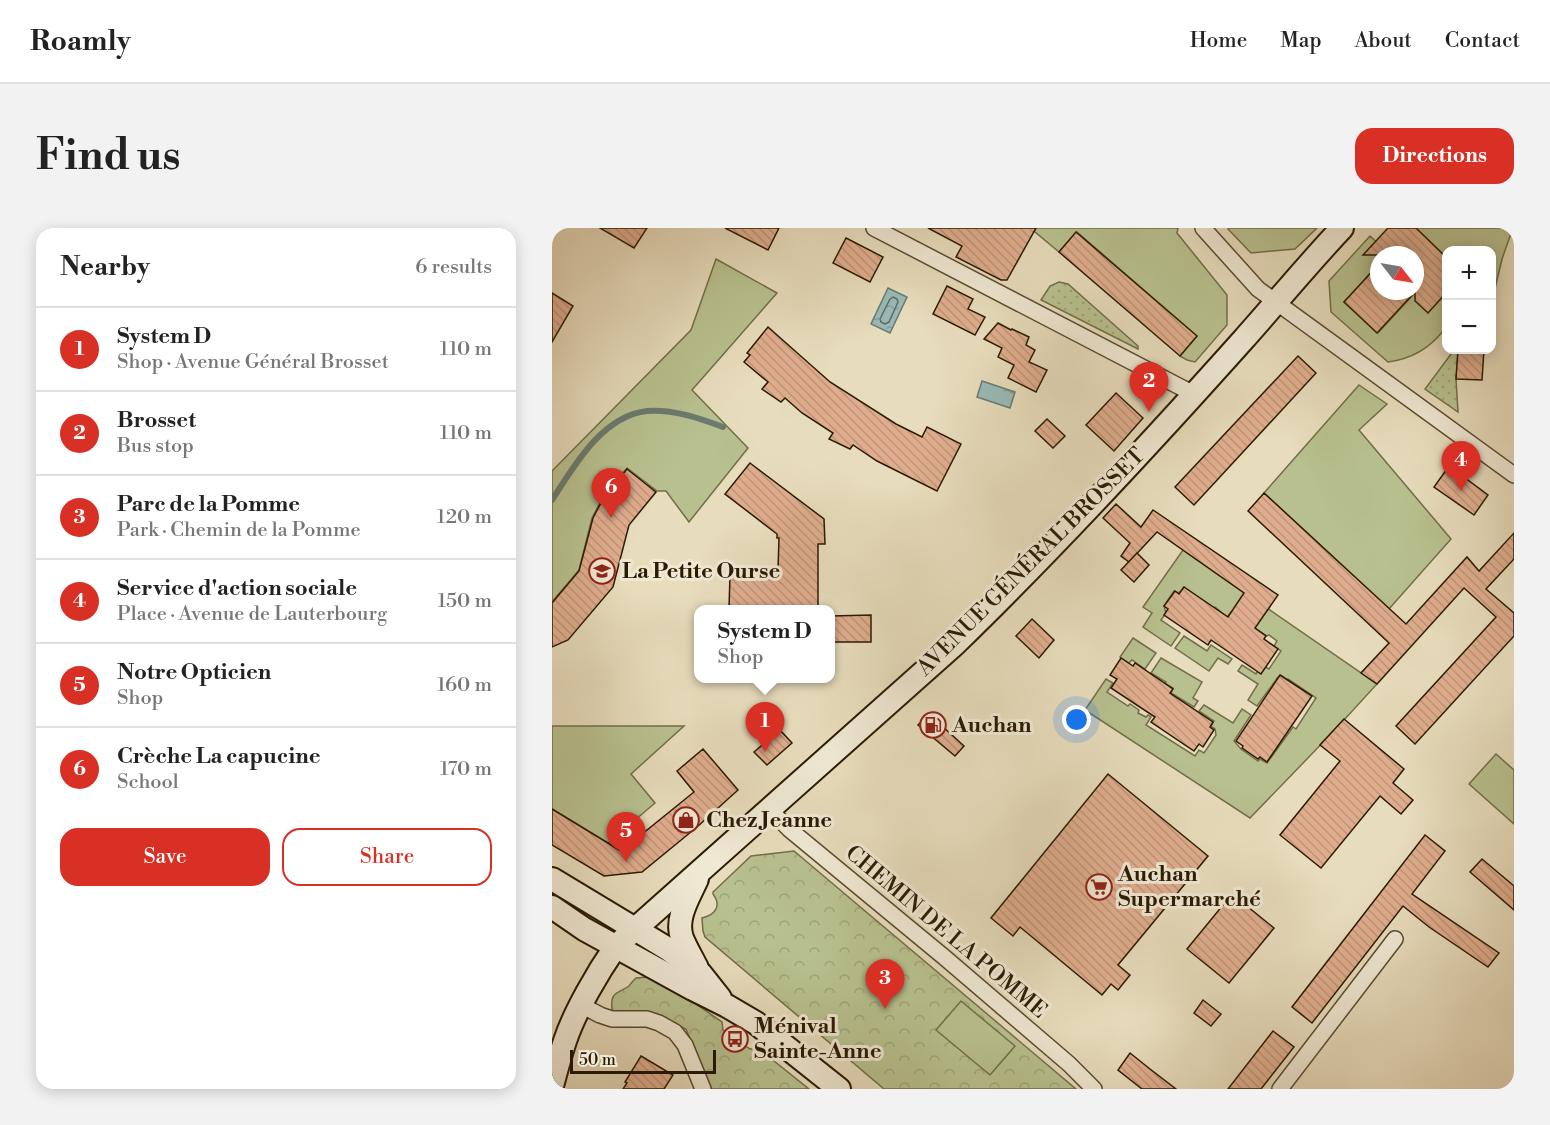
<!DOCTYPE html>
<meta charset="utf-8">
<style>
:root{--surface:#fff;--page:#f2f2f2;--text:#222;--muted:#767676;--line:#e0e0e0;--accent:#d93025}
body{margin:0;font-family:"Libre Bodoni",serif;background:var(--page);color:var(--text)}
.controls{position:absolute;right:18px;top:18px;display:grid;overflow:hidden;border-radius:12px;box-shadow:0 3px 15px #0003}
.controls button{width:54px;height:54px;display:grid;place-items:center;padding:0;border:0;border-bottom:2px solid var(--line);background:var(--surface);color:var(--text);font:30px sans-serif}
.compass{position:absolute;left:818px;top:18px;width:54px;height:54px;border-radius:50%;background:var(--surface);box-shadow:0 3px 15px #0003;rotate:121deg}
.scale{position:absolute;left:18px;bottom:15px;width:146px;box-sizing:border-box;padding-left:6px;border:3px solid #2b1b03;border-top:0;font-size:16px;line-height:21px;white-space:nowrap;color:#2b1b03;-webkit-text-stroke:4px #efe8d3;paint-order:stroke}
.you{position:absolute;left:525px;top:492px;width:21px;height:21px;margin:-15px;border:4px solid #fff;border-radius:50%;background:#1a73e8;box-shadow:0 0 0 9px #1a73e833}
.badge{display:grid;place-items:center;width:39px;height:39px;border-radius:50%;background:var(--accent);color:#fff;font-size:20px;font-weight:700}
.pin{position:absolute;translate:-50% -50px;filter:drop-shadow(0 2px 3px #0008)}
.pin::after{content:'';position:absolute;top:32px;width:21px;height:18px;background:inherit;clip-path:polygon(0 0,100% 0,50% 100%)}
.popup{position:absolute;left:142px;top:377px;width:141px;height:78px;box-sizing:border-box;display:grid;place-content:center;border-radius:12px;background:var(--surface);filter:drop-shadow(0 2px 4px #0005);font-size:20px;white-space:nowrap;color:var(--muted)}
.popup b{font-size:22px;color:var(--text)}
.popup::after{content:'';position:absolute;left:50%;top:100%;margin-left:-12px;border:12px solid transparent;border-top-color:var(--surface)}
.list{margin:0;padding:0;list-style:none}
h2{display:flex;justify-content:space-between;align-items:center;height:78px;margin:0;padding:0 24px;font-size:26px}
h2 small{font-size:20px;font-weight:400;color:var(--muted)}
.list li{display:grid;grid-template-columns:39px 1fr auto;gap:18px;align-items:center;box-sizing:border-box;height:84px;padding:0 24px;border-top:2px solid var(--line)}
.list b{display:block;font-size:22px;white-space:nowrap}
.list p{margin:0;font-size:20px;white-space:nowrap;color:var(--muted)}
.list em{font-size:20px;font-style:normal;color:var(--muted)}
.actions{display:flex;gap:12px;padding:18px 24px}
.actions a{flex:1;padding:14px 0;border:2px solid var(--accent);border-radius:18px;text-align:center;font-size:21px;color:var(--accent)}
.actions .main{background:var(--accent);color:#fff}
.map{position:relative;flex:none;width:962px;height:861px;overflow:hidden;border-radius:18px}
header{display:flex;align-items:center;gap:36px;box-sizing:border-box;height:84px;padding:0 30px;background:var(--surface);border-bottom:2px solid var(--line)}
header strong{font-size:28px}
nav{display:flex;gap:33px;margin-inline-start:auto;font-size:21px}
.intro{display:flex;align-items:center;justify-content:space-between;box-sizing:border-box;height:144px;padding:0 36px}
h1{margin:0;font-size:42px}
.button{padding:15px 27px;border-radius:18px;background:var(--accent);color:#fff;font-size:21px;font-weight:700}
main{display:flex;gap:36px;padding:0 36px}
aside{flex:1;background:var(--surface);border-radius:18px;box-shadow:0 3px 15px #0003}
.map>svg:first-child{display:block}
</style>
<header>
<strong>Roamly</strong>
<nav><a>Home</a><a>Map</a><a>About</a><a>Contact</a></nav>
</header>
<div class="intro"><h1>Find us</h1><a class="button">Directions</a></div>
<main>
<aside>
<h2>Nearby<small>6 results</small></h2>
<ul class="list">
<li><span class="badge">1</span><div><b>System D</b><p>Shop · Avenue Général Brosset</p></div><em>110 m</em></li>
<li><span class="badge">2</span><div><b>Brosset</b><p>Bus stop</p></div><em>110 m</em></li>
<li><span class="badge">3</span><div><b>Parc de la Pomme</b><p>Park · Chemin de la Pomme</p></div><em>120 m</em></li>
<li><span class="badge">4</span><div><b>Service d'action sociale</b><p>Place · Avenue de Lauterbourg</p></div><em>150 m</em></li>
<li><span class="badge">5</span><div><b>Notre Opticien</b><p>Shop</p></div><em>160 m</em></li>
<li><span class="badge">6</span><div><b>Crèche La capucine</b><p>School</p></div><em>170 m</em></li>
</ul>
<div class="actions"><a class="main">Save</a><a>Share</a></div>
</aside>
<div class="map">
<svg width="962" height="861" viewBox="0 0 962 861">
<defs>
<pattern id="grass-dots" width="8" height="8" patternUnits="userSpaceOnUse" patternTransform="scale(1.5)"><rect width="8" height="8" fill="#b8c08f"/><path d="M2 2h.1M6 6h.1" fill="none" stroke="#9ea47a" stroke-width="1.8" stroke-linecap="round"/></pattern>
<pattern id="forest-crowns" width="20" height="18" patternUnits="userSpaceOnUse" patternTransform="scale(1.5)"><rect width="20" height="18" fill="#b8c08f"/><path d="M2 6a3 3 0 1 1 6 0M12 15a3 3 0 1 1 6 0" fill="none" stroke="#9ea47a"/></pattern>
<pattern id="water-ripples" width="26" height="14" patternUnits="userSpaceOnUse" patternTransform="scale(1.5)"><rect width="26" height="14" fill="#98bab7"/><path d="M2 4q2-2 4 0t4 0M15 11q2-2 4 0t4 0" fill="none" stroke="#839f9c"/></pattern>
<pattern id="building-back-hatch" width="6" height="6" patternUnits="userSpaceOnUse" patternTransform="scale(1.5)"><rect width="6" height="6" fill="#dfad8e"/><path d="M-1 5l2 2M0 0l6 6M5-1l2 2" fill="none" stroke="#c09479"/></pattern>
</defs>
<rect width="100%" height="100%" fill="#e7dcbc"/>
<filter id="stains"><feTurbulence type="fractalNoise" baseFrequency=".00333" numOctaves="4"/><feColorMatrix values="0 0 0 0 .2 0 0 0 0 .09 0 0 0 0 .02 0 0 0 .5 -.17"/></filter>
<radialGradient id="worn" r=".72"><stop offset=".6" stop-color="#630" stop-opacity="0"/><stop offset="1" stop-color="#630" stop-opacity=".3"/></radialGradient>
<g fill="url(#grass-dots)" stroke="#726e49" stroke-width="1.5">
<path d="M 507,54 L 516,56 L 586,118 L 586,121 L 489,72 L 498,58 Z"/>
<path d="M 902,122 L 906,122 L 904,151 L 906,184 L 873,161 Z"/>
</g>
<g fill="url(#forest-crowns)" stroke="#726e49" stroke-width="1.5">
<path d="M 242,623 L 524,861 L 332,861 L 153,709 L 151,703 L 150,690 C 163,687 170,678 161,666 L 161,664 L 199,628 Z"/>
<path d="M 96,749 L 109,752 L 118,758 L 170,794 L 171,802 L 198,821 L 207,821 L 257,861 L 159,861 L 134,801 L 99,785 L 62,784 L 60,781 C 58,764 65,766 77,758 C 78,756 83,751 84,750 Z"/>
</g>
<g fill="#b8c08f" stroke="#726e49" stroke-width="1.5">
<path d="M 484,0 L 626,0 L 625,5 L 675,67 L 675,97 L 643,134 L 635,132 L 628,128 L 645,108 L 525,4 L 507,24 L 482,3 Z"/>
<path d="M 677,0 L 765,0 L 743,21 L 699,25 L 676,1 Z"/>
<path d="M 840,0 L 961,0 L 950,31 L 940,73 L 939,22 L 894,22 L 894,51 Z"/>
<path d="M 818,8 L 837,25 L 827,27 L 827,36 L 792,74 L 826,105 L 871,56 L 888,72 L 894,65 L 894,105 L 891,103 C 877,121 859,131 836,134 L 779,84 L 777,53 Z"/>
<path d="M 164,31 L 225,65 L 140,162 L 196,220 L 137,294 L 114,263 L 105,263 L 75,240 L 51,269 L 40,290 L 27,342 L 0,374 L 0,243 L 139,102 Z"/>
<path d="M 807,157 L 835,176 L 807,202 L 899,311 L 837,381 L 712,265 Z"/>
<path d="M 631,322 L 825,456 L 781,504 L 698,590 L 533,482 L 554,451 L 561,455 L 555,464 L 576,478 L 578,476 L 587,482 L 586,485 L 594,489 L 596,487 L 599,489 L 594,497 L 643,528 L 647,522 L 652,525 L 664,507 L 663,501 L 659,498 L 662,493 L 647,483 L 652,477 L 681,495 L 690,481 L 699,487 L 682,513 L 689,521 L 706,533 L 708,531 L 715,535 L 741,499 L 744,501 L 764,470 L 736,451 L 734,453 L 726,449 L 705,478 L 696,472 L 706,456 L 686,443 L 690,437 L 704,446 L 710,437 L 717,441 L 729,423 L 722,418 L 725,413 L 717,407 L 715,408 L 679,384 L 675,389 L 663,379 L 661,381 L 632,359 L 627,365 L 622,363 L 612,378 L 614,385 L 609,392 L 628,405 L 619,418 L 591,399 L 600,385 L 591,379 Z"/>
<path d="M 632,408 L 655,423 L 659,417 L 680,431 L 676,436 L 666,430 L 657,443 L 623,420 Z"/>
<path d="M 581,410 L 604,425 L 593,441 L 580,432 L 577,435 L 568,429 Z"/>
<path d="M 609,430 L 650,454 L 641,470 L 646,473 L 642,479 L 619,465 L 621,460 L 614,456 L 612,458 L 614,454 L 599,445 Z"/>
<path d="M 0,498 L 132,498 L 79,546 L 103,575 L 56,615 L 0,581 Z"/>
<path d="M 944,526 L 962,542 L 962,596 L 917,556 Z"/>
<path d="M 409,773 L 463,818 L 438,847 L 384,802 Z"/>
</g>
<g fill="url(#water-ripples)" stroke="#6c7a6f" stroke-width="1.5">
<path d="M 336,60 L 355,69 L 338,105 L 319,96 Z"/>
<path d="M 430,153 L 463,164 L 458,180 L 425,169 Z"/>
</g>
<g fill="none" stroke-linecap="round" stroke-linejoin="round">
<path stroke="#626a5d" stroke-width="1.5" d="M 341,69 L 345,71 L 346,74 L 337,94 L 333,96 L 329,94 L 328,91 L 338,71 Z"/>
<path stroke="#6c7a6f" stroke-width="6" d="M 0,272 C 22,238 50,188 95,183 C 121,181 147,190 171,199"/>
</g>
<g fill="url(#building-back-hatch)" stroke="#2b1b03" stroke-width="1.5">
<path d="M 48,0 L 95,0 L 82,20 Z"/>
<path d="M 173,0 L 227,0 L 216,22 Z"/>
<path d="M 376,0 L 484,0 L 455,52 L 449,52 L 404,29 L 410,18 Z"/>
<path d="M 836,0 L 864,0 L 894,29 L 894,65 L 876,85 L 863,73 L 863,64 L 825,105 L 792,74 L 827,36 L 827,63 L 863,63 L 863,27 L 811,27 Z"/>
<path d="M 524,4 L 645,108 L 628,128 L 507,24 Z"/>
<path d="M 294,10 L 331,29 L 318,54 L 281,35 Z"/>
<path d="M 395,58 L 421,71 L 416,81 L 433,89 L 423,107 L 381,86 Z"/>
<path d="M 0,65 L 21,78 L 0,114 Z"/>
<path d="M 446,95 L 459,102 L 460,101 L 477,109 L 474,117 L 483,122 L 477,134 L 495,142 L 484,164 L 456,150 L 462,137 L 446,129 L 450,120 L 432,111 Z"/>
<path d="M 216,99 L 278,154 L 344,196 L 370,209 L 375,199 L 409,216 L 385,263 L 325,233 L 301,217 L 298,221 L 277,211 L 281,205 L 250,185 L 233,170 L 229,174 L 210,161 L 216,154 L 192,134 L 198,127 L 195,125 Z"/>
<path d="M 906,122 L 932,122 L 930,152 L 904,151 Z"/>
<path d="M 746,128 L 764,145 L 642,277 L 623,259 Z"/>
<path d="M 564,165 L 591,190 L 562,223 L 534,197 Z"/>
<path d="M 495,191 L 513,208 L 501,220 L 483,203 Z"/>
<path d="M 198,235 L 272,291 L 273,316 L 266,316 L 266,381 L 177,381 L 178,347 L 221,348 L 221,342 L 226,342 L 227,310 L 225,310 L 225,306 L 173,266 Z"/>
<path d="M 897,238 L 936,267 L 922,287 L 882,259 Z"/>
<path d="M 75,241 L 104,264 L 77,297 L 61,359 L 16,412 L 0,419 L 0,375 L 27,343 L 41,290 L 52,269 Z"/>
<path d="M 712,265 L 854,396 L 915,329 L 927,343 L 962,305 L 962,331 L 934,361 L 962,385 L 962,408 L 863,516 L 844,498 L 944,389 L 912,360 L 825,456 L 809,445 L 837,415 L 696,283 Z"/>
<path d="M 564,276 L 589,299 L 601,282 L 726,367 L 703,400 L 714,408 L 712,411 L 726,421 L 709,446 L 659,412 L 656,417 L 612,387 L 616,381 L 612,378 L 623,363 L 627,366 L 632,359 L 676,389 L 692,365 L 605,304 L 577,334 L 569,328 L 578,315 L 551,290 Z"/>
<path d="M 585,325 L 597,337 L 582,354 L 569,342 Z"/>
<path d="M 319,387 L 319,414 L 279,414 L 279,388 Z"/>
<path d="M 480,391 L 502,412 L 487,430 L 464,408 Z"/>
<path d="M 569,430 L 581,438 L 583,435 L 621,461 L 618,465 L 661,494 L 658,499 L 662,502 L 651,519 L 647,516 L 642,523 L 599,494 L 603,489 L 559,460 L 565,451 L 558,447 Z"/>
<path d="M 728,447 L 760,468 L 715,534 L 708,529 L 706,531 L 690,520 L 691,518 L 684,513 Z"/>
<path d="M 377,486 L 412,518 L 403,528 L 366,497 Z"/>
<path d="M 792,491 L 852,541 L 841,555 L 861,572 L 849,586 L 828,568 L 769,640 L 728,607 L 788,533 L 768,517 Z"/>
<path d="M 228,502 L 240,515 L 215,537 L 202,524 Z"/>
<path d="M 151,521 L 186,562 L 145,599 L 90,644 L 52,648 L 0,617 L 0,581 L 69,623 L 142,564 L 125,543 Z"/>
<path d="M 556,546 L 656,628 L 566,737 L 578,747 L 566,762 L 559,756 L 550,767 L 468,699 L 461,708 L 439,690 Z"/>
<path d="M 873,607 L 893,623 L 860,666 L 947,725 L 936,739 L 877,699 L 851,678 L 760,795 L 740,779 Z"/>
<path d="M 930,631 L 962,658 L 962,682 L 918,644 Z"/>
<path d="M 680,666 L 722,700 L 677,755 L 635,721 Z"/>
<path d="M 651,772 L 669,786 L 659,798 L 642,785 Z"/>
<path d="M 721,803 L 742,819 L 709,861 L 676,861 Z"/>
<path d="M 578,825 L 598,841 L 624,861 L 590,861 L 566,842 Z"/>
<path d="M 89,828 L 121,847 L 112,861 L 71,861 L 75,855 L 73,854 Z"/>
</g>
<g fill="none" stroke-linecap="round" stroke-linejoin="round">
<g stroke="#5a4b31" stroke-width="18">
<g id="street">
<path d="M 322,0 L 636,163 L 641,167"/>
<path d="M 651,0 L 706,61 L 962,247"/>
<path d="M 217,581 L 237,601 L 392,729 L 517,836 L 542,861"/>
<path d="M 29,777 L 48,787 L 60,791 L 95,791 L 107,795 L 123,804 L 133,817 L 151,861"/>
<path d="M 728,861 L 843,711"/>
</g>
</g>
<g stroke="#2b1b03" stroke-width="26">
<g id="secondary">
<path d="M 0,651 L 116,721 L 149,746 L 168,770"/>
<path d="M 145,651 C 137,669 123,690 130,710 C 134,720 140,730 145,740"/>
<path d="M 0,679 L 32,701 L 141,761 L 175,778 L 204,795 L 287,861"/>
<path d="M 0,858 C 4,843 8,828 13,813 C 23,783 46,744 64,718 L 403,416 C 503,319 598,216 691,112 C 724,75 756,36 790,0"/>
</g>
</g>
<use href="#street" stroke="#efe8d3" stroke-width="15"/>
<use href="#secondary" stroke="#efe8d3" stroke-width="22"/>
</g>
<defs>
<g id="school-ring" transform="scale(1.35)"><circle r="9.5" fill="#efe8d3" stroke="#8f2418" stroke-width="1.5"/><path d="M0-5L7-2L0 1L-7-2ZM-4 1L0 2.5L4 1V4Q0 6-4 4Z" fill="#8f2418"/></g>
<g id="fuel-ring" transform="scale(1.35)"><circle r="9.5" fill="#efe8d3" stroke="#8f2418" stroke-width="1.5"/><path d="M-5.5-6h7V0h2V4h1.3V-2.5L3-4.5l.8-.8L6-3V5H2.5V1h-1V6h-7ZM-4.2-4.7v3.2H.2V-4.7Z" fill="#8f2418"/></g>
<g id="shop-ring" transform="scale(1.35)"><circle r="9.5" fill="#efe8d3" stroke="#8f2418" stroke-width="1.5"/><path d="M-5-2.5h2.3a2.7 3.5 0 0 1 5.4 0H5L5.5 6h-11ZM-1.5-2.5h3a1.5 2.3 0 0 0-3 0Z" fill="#8f2418"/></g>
<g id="supermarket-ring" transform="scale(1.35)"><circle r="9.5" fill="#efe8d3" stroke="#8f2418" stroke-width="1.5"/><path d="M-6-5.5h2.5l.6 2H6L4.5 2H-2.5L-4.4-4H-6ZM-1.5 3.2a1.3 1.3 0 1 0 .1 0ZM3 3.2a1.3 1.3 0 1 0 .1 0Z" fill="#8f2418"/></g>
<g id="bus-ring" transform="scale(1.35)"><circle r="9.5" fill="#efe8d3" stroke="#8f2418" stroke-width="1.5"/><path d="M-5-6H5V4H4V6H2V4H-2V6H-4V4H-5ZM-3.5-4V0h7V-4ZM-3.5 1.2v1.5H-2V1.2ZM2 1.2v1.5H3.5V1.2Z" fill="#8f2418"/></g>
</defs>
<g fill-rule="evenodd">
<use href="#school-ring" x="50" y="343"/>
<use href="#fuel-ring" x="381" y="497"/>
<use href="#shop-ring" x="134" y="592"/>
<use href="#supermarket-ring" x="547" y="659"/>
<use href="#bus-ring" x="183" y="811"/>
</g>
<g text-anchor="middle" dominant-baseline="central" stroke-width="6" stroke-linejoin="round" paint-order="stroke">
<g font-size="22" fill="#2b1b03" stroke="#efe8d3">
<text transform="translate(479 334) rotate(-45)">AVENUE GÉNÉRAL BROSSET</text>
<text transform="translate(394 704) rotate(40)">CHEMIN DE LA POMME</text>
</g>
<g font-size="22" font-weight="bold" fill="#2b1b03" stroke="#efe8d3" text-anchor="start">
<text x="70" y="343">La Petite Ourse</text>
<text x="400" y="497">Auchan</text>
<text x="154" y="592">Chez Jeanne</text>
<text x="566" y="646">Auchan<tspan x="566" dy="25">Supermarché</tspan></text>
<text x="202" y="798">Ménival<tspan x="202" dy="25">Sainte-Anne</tspan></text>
</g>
</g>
<rect width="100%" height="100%" filter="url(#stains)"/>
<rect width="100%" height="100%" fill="url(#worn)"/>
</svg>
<div class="controls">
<button>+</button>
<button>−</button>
</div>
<svg class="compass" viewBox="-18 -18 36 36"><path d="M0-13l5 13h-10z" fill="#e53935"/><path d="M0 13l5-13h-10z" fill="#767676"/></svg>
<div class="scale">50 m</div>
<div class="you"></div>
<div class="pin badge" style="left:213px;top:524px">1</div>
<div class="popup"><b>System D</b>Shop</div>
<div class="pin badge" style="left:597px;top:184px">2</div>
<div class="pin badge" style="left:333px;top:781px">3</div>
<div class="pin badge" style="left:909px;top:263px">4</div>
<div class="pin badge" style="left:74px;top:634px">5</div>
<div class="pin badge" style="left:59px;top:290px">6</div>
</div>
</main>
